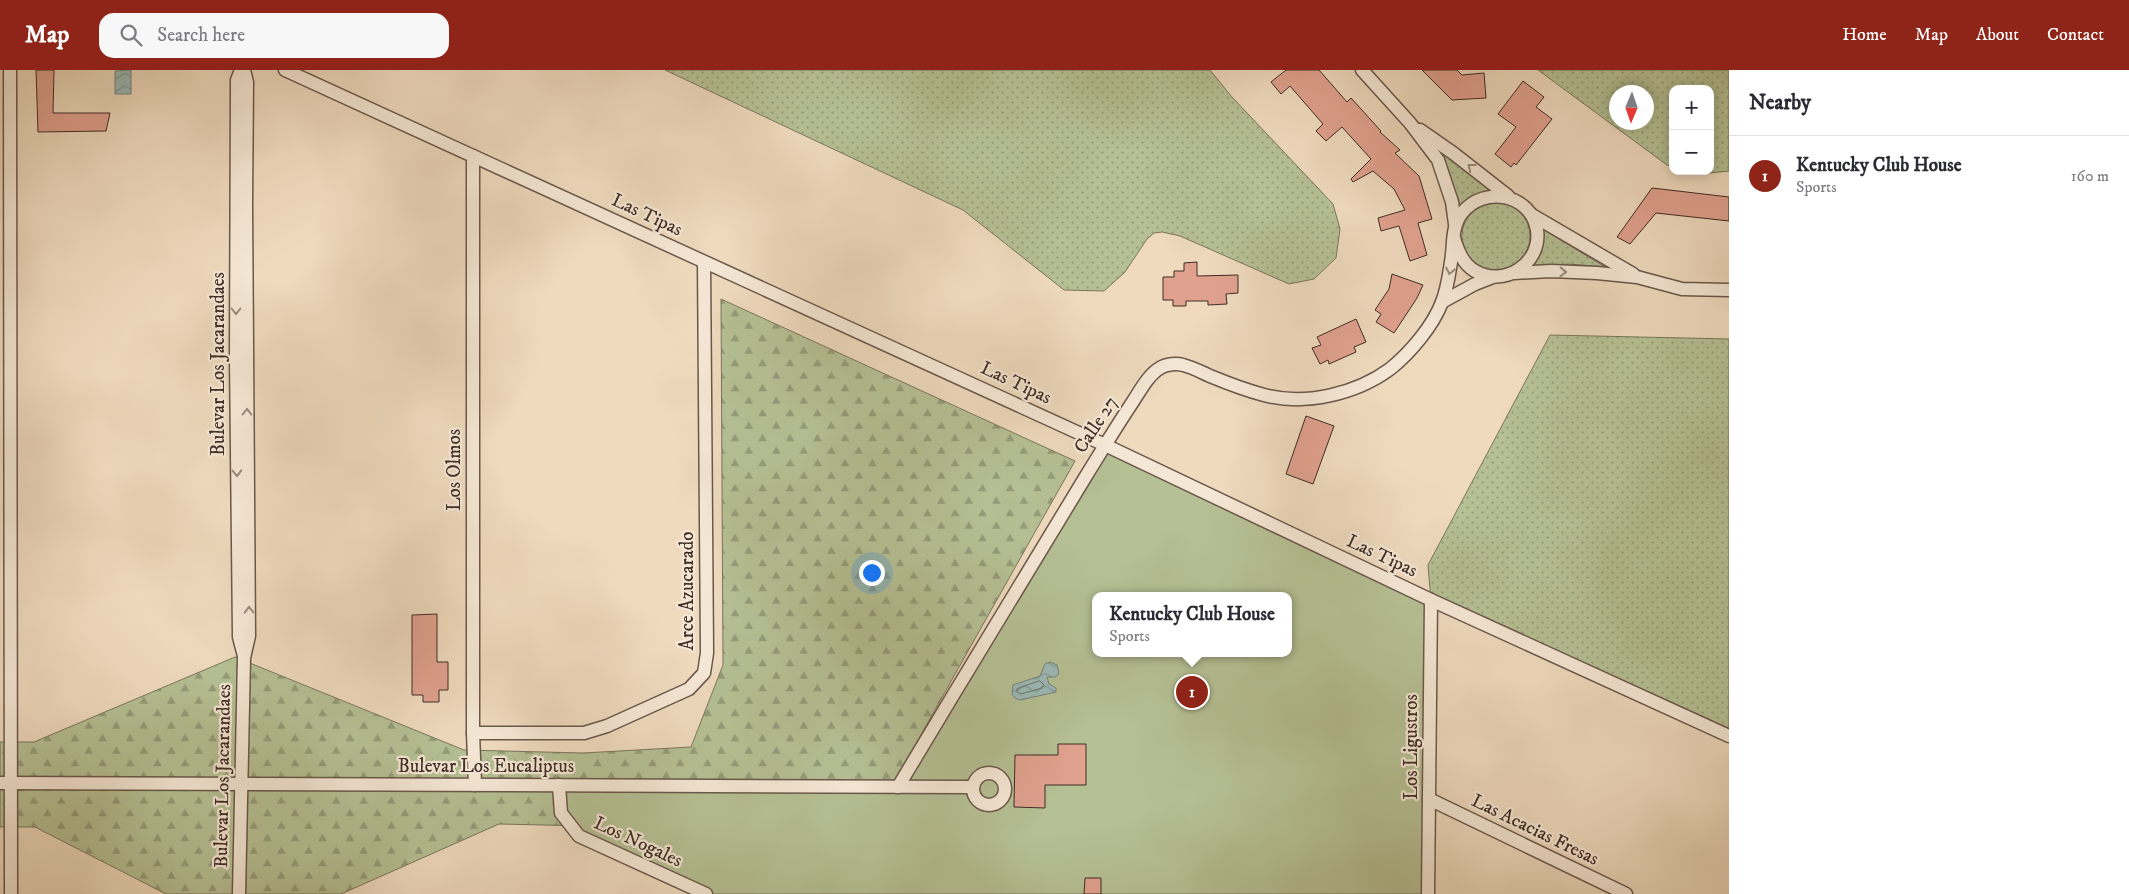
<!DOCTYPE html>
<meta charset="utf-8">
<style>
:root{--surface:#fff;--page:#f7f7f7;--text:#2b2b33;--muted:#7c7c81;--line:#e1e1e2;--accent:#8f2418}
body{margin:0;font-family:"IM FELL DW Pica",serif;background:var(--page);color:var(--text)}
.controls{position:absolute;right:15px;top:15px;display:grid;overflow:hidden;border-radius:10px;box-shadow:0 2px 12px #0003}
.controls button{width:45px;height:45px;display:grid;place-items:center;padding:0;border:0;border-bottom:1px solid var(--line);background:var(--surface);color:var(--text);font:25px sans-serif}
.compass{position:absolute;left:1609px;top:15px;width:45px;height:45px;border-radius:50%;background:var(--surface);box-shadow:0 2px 12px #0003;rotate:182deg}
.you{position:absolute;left:871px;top:502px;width:18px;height:18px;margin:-12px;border:4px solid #fff;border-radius:50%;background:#1a73e8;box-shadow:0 0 0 8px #1a73e833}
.badge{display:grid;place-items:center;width:32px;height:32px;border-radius:50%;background:var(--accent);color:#fff;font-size:16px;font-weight:700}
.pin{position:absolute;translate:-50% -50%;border:2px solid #fff;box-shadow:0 1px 5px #0006}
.popup{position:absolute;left:1092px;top:522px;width:200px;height:65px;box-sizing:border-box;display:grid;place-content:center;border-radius:10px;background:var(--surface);filter:drop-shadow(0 1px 4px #0005);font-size:16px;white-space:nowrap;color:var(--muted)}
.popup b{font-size:19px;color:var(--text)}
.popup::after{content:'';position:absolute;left:50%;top:100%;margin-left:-10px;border:10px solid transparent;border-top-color:var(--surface)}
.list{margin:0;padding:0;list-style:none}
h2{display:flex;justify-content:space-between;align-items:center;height:65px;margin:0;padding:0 20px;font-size:21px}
h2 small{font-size:16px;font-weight:400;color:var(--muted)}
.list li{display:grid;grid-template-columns:32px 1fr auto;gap:15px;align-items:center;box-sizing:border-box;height:80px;padding:0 20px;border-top:1px solid var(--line)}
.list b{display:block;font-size:19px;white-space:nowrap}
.list p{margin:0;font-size:16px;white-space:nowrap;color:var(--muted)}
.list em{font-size:16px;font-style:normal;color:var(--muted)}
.icon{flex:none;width:28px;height:28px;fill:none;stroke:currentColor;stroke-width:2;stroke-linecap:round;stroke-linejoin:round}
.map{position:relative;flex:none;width:1729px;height:824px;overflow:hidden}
header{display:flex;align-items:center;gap:30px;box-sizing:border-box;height:70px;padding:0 25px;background:var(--accent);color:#fff}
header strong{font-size:24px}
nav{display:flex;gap:28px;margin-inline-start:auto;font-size:18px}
.search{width:350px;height:45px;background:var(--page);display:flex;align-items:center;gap:12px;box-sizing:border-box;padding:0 18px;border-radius:15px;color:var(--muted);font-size:19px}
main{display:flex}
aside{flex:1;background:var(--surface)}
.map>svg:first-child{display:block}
</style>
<header>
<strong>Map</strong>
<div class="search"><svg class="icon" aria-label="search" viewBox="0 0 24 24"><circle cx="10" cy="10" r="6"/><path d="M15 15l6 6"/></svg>Search here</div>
<nav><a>Home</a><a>Map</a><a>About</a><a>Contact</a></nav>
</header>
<main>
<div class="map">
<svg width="1729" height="824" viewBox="0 0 1729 824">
<defs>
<pattern id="grass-dots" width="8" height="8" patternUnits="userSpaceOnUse" patternTransform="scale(1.25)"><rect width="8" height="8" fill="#b5c094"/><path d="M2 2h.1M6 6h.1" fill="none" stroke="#959c79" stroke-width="1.8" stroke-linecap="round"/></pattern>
<pattern id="forest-firs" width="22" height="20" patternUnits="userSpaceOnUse" patternTransform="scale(1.25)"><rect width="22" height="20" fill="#b5c094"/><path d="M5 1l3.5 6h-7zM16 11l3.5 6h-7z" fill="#959c79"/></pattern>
<pattern id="water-waves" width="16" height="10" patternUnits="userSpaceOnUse" patternTransform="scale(1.25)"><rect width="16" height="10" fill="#9bbab7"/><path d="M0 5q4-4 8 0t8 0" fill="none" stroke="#809895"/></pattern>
</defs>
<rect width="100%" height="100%" fill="#efdabe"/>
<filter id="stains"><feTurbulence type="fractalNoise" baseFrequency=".004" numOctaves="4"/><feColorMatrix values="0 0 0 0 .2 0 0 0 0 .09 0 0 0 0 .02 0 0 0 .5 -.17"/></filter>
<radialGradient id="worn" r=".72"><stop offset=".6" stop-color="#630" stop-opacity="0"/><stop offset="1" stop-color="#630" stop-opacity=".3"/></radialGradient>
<g fill="url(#grass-dots)" stroke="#7a765d" fill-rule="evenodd">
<path d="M 665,0 L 1210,0 L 1231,26 L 1333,134 L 1340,159 L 1336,188 L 1314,209 L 1289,214 L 1180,166 L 1162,162 L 1154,163 L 1147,169 L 1125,202 L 1104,221 L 1064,220 L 963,140 Z"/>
<path d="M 1538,0 L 1729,0 L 1729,101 L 1699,104 L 1688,101 L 1710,101 L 1710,19 L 1673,19 L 1673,97 L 1667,95 ZM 1616,22 L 1646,22 L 1646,52 L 1616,52 Z"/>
<path d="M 1436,78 L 1490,119 L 1489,122 L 1467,130 L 1457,138 L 1451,108 Z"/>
<circle cx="1496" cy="166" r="34"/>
<path d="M 1541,158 L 1605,197 L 1569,194 L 1533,196 L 1537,187 Z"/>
<path d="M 1550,265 L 1729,269 L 1729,666 L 1431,530 L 1428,495 Z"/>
</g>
<path fill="url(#forest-firs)" stroke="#7a765d" d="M 721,229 L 1075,391 L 896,709 L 893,763 L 499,754 L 341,824 L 166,824 L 35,757 L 0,757 L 0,672 L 34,672 L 235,587 L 464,680 L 583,683 L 691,677 L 723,595 Z"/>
<path fill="#b5c094" stroke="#7a765d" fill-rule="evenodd" d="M 1105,375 L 1431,530 L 1428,824 L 706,824 L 579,766 L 561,743 L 559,715 L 898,717 ZM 1096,526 L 1288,526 L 1288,583 L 1096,583 Z"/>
<g fill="url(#water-waves)" stroke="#76827d">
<path d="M 131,0 L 131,24 L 115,24 L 115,1 Z"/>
<path d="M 1050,592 L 1057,595 L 1059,604 L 1055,607 L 1047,607 L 1049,614 L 1056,618 L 1056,622 L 1020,630 L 1015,628 L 1012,624 L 1013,615 L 1040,606 L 1045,594 Z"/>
</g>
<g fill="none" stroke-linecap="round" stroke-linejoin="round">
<path stroke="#6d746e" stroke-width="1" d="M 1040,611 L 1044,615 L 1042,618 L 1021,624 L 1017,622 L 1017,619 Z"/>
</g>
<g fill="#e0a18e" stroke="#3f2d26">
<path d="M 36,0 L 54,0 L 53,43 L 110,43 L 106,61 L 38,62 Z"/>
<path d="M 1286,0 L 1319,0 L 1347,32 L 1351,28 L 1381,61 L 1380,62 L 1400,80 L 1395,83 L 1419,106 L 1432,149 L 1418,153 L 1427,185 L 1410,191 L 1399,156 L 1381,161 L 1378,148 L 1405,140 L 1394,119 L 1373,101 L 1353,112 L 1351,109 L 1371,89 L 1342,57 L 1326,71 L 1316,61 L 1323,54 L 1290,16 L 1281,24 L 1271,12 Z"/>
<path d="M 1422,0 L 1457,0 L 1462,5 L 1484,3 L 1486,28 L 1452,30 Z"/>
<path d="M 1523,11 L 1544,27 L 1536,37 L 1552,49 L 1516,95 L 1514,93 L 1511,97 L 1495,84 L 1516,57 L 1498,44 Z"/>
<path d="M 1652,118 L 1729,127 L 1729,151 L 1656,143 L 1630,174 L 1617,167 Z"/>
<path d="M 1197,192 L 1197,206 L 1238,205 L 1238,223 L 1226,224 L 1227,234 L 1208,235 L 1208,231 L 1186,231 L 1186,236 L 1173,236 L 1173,230 L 1163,230 L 1163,207 L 1174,207 L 1174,201 L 1184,201 L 1184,193 Z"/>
<path d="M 1392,204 L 1423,215 L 1417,228 L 1394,263 L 1376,252 L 1381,244 L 1375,240 L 1389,219 Z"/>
<path d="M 1356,249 L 1366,272 L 1354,277 L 1356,282 L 1329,294 L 1328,290 L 1320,294 L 1312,278 L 1321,275 L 1317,267 Z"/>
<path d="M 1306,346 L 1334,356 L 1313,414 L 1286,404 Z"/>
<path d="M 437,544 L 437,592 L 448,592 L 448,620 L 439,620 L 439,632 L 423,632 L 423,625 L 412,625 L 412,545 Z"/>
<path d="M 1058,674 L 1086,674 L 1086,715 L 1045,715 L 1045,738 L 1014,737 L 1015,685 L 1058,685 Z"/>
<path d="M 1085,808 L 1101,808 L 1101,824 L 1084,824 Z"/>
</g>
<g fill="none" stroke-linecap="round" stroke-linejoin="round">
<g stroke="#6b584c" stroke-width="15">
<g id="minor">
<path d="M 10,0 L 11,824"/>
<path d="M 241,0 L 237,10 L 236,288 L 239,567 L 244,586"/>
<path d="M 285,0 L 1105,375 L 1431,530 L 1729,666"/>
<path d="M 1362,0 L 1410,53 L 1438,90 L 1452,132 L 1455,154"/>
<path d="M 1420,60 L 1453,83 L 1508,126"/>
<path d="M 473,86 L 473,663 L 475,715"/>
<path d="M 1532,145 L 1633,204"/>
<path d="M 1514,203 L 1551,201 L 1597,203 L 1637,207 L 1682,219 L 1729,220"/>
<path d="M 1442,232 L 1475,214 L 1493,207"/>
<path d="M 473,663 L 584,663 L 607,656 L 689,619 L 704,603 L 707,583 L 704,192"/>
<circle cx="989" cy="719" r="16"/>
<path d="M 0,713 L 972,717"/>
<path d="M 559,715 L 561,743 L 579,766 L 706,824"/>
<path d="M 898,717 C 960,613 1023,510 1086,406 C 1101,382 1116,357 1132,333 C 1140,321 1148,305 1160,298 C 1166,294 1177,293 1183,295 C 1192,297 1201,302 1210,306 C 1227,313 1245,320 1264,325 C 1305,336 1356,324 1390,299 C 1410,283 1433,256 1442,232 C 1447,220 1449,205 1451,192 C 1454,175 1451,157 1462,143 C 1484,115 1531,124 1537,160 C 1542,194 1503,218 1475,201 C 1463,194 1458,181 1454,168"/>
<path d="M 1429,729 L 1626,824"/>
<path d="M 239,824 L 244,588 L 249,566 L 246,134 L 247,12 L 244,0"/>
<path d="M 1428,824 L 1431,530"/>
</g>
</g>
<use href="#minor" stroke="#f5e7d5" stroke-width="12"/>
</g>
<defs><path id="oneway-chevron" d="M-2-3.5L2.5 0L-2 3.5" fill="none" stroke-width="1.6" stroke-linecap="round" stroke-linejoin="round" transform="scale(1.25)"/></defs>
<g stroke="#9a8a7e">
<use href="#oneway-chevron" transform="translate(1471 97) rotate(-142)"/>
<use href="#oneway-chevron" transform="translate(1450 201) rotate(101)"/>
<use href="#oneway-chevron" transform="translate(1563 202) rotate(2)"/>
<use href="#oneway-chevron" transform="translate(236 241) rotate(90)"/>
<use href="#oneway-chevron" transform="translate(247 342) rotate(-90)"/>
<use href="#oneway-chevron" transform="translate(237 403) rotate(89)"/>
<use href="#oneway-chevron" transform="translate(249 540) rotate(-91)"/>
</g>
<g text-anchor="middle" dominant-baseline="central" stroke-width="4.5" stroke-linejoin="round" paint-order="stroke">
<g font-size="19" fill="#3f2d26" stroke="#f5e7d5">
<text transform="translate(647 145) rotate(25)">Las Tipas</text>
<text transform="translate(218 294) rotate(-90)">Bulevar Los Jacarandaes</text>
<text transform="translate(1016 313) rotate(25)">Las Tipas</text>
<text transform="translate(1096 355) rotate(-57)">Calle 27</text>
<text transform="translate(454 400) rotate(-90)">Los Olmos</text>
<text transform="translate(1382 486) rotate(25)">Las Tipas</text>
<text transform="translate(687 521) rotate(-90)">Arce Azucarado</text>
<text transform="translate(1411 677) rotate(-90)">Los Ligustros</text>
<text x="486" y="696">Bulevar Los Eucaliptus</text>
<text transform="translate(223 706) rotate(-89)">Bulevar Los Jacarandaes</text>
<text transform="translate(1535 760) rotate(26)">Las Acacias Fresas</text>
<text transform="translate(638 772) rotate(25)">Los Nogales</text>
</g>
</g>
<rect width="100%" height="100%" filter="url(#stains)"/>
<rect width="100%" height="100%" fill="url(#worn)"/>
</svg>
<div class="controls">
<button>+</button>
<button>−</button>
</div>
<svg class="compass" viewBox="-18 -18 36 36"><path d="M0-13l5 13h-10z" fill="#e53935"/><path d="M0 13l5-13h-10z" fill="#7c7c81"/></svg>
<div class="you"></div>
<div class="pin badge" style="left:1192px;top:622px">1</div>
<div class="popup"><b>Kentucky Club House</b>Sports</div>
</div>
<aside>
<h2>Nearby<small></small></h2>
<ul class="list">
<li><span class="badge">1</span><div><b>Kentucky Club House</b><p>Sports</p></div><em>160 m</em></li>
</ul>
</aside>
</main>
